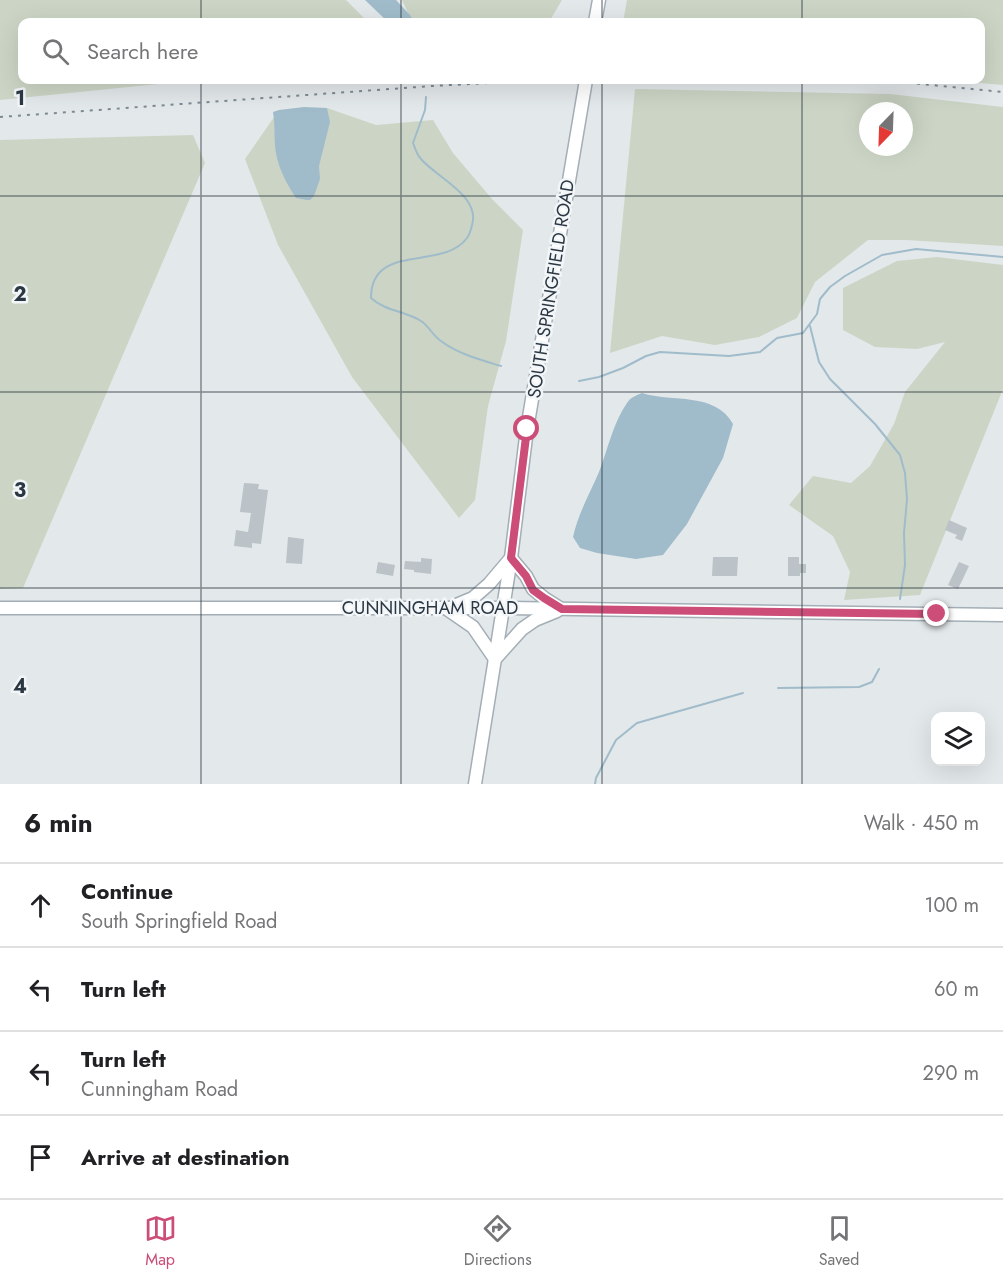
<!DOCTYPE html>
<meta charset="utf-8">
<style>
:root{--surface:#fff;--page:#f6f6f6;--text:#202124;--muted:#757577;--line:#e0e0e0;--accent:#cb4d78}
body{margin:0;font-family:Jost,sans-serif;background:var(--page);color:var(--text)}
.controls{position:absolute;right:18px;bottom:18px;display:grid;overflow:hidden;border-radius:12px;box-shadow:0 6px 24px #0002}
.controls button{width:54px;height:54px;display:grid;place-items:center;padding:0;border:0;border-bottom:2px solid var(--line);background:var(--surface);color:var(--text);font:30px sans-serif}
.compass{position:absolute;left:859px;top:102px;width:54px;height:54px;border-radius:50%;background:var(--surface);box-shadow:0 6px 24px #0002;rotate:203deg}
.stop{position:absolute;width:18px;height:18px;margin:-14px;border:4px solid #cb4d78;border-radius:50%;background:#fff}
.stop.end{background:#cb4d78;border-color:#fff;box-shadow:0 2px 6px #0008}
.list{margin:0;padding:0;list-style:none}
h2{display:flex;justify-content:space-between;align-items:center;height:78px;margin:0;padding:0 24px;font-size:26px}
h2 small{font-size:20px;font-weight:400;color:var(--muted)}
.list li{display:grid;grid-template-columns:39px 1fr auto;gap:18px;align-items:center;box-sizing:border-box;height:84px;padding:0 24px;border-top:2px solid var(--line)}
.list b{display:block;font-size:22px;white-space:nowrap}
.list p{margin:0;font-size:20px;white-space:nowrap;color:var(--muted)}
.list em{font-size:20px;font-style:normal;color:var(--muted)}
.icon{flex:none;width:33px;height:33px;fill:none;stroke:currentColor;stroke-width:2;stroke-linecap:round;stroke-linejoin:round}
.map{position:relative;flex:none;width:1003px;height:784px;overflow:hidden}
.search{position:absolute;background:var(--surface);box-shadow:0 6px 24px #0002;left:18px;right:18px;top:18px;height:66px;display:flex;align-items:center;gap:15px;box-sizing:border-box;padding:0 21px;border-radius:12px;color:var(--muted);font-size:22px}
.sheet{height:414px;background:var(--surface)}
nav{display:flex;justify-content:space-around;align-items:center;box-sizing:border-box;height:84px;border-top:2px solid var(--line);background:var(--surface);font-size:16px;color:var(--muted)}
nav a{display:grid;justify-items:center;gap:3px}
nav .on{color:var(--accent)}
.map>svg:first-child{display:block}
</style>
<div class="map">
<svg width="1003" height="784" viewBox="0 0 1003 784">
<rect width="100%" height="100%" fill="#e3e8eb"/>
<g fill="#ccd5c5" fill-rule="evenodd">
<path d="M 0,0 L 346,0 L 368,22 L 22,22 L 22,80 L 198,80 L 0,100 Z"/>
<path d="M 402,0 L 562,0 L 549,22 L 412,22 Z"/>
<path d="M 627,0 L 1003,0 L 1003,85 L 947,80 L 980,80 L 980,22 L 623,22 Z"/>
<path d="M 635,89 L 890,94 L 1003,107 L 1003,246 L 906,240 L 868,240 L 815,282 L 797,318 L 759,337 L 715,345 L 662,336 L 610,353 ZM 868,111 L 904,111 L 904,147 L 868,147 Z"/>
<path d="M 327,108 L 376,125 L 433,120 L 453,153 L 492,199 L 523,230 L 506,341 L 488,406 L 475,500 L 459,518 L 352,377 L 278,245 L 245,159 L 279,110 Z"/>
<path d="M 193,135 L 205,163 L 23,588 L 0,589 L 0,140 Z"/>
<path d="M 937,257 L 1003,265 L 1003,389 L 920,595 L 844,600 L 850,572 L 833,536 L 789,505 L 813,476 L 851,483 L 870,466 L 894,424 L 905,392 L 945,342 L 917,349 L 875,347 L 843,330 L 843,288 L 897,261 Z"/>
</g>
<g fill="#a0bcca">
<path d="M 365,0 L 396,0 L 410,15 L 414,22 L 388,22 Z"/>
<path d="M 304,107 L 327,108 L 330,122 L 319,166 L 320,179 L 314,196 L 310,200 L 307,200 L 296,198 C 286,183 276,164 275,145 C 274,134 275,123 273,112 L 279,110 Z"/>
<path d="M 642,393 C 673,403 714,391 733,424 L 723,458 L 687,524 L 663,555 L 636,559 L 597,553 L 580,548 L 573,537 C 578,514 590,493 599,472 C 608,449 613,423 627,403 C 631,397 635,396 642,393 Z"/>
</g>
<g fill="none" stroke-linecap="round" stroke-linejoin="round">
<g stroke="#a0bcca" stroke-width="2">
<path d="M 426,97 L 425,110 L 413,143 C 415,148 417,155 421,159 C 436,177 481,196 472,225 C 471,229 470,234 467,238 C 443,271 371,242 371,298 C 385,311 405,311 421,321 C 429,326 433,336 441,341 C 458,354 481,360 501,366"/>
<path d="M 810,326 L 819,362 L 830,379 L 875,424 L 900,455 L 905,473 L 907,499 L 904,533 L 905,565 L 900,599"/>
<path d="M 579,381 L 599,377 L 623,368 L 646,356 L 660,352 L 729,356 L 760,352 L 777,338 L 803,333 L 817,314 L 820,299 L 830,287 L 845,276 L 882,255 L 916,249 L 1003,257"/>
<path d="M 778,688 L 859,687 L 872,682 L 879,669"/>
<path d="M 595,784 L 596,778 L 616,740 L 637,723 L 743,693"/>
</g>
</g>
<g fill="#bbc2c8">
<path d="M 244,483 L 259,484 L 258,489 L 268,490 L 261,544 L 252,543 L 252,548 L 234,546 L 236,530 L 248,532 L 251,513 L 240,512 Z"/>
<path d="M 949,520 L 967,528 L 962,541 L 955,538 L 957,535 L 945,530 Z"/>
<path d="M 288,537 L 304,539 L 302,564 L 286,563 Z"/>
<path d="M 713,557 L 738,557 L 737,576 L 712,576 Z"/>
<path d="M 788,557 L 799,557 L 799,564 L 806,564 L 806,573 L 800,573 L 800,576 L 788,576 Z"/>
<path d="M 421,558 L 432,559 L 431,574 L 414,572 L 414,570 L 404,569 L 405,561 L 421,562 Z"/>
<path d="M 378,562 L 395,565 L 393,576 L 376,573 Z"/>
<path d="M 959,562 L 969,566 L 958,589 L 948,585 Z"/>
</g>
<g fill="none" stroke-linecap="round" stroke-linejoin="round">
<g stroke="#a3aeb6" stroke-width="15">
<g id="major">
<path d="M 595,22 L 599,0"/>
<path d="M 454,606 L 473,598 L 489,584 L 511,558 L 526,576 L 533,589 L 544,598 L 560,608"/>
<path d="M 0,608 L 503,608 L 1003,615"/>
<path d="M 447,609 L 473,627 L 495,659"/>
<path d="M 496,658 L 522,629 L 535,620 L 557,611"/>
<path d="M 475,784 L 511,558 L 527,429 L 586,80"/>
</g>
</g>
<use href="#major" stroke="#fff" stroke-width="12"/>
<g stroke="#7d8a94" stroke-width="2" stroke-dasharray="3 6" stroke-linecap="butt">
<path d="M 863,80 L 890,81 L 1003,92"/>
<path d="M 0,117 L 432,86 L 547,80"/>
</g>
</g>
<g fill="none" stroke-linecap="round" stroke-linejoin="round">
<path stroke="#cb4d78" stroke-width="8" d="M 527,429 L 511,558 L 526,576 L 533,590 L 544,598 L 562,609 L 937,614"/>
</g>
<path fill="none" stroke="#2b3843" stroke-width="1.5" stroke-opacity="0.55" d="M 201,0 L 201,22M 401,0 L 401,22M 602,0 L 602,22M 802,0 L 802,22M 201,80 L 201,784M 401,80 L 401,784M 602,80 L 602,784M 802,80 L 802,784M 0,196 L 1003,196M 0,392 L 1003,392M 0,588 L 1003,588"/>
<g text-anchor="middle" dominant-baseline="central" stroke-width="5" stroke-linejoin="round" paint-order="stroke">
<g font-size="18" fill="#2b3843" stroke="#f3f6f8">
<text transform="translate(551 289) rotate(-81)">SOUTH SPRINGFIELD ROAD</text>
<text x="430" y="608">CUNNINGHAM ROAD</text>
</g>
</g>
<g font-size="20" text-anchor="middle" font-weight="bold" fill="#2b3843" stroke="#f3f6f8" stroke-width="5" stroke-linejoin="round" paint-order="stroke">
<text x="20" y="105">1</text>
<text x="20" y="301">2</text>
<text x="20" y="497">3</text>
<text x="20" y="693">4</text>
</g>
</svg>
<div class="controls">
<button><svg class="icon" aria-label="layers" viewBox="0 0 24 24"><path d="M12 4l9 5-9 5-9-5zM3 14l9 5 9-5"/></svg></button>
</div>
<svg class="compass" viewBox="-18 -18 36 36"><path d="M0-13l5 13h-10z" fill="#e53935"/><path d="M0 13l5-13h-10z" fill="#757577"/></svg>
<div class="stop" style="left:527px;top:429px"></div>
<div class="stop end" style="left:937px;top:614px"></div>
<div class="search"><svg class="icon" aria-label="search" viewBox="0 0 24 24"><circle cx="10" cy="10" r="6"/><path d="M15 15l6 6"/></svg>Search here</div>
</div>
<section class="sheet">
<h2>6 min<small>Walk · 450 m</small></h2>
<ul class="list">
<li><svg class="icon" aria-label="ahead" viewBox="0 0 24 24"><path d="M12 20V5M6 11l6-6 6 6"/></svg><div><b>Continue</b><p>South Springfield Road</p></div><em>100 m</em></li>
<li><svg class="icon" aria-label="left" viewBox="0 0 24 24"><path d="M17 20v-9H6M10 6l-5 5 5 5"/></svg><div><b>Turn left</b></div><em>60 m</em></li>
<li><svg class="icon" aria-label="left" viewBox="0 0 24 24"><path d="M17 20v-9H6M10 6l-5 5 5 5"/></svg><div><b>Turn left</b><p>Cunningham Road</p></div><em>290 m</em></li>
<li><svg class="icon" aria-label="arrive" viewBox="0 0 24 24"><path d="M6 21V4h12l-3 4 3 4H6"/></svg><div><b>Arrive at destination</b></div></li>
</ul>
</section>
<nav>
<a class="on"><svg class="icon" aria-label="map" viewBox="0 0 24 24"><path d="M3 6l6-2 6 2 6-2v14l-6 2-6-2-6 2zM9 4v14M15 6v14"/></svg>Map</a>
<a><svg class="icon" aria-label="directions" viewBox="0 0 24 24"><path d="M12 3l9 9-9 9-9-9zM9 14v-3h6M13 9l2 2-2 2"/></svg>Directions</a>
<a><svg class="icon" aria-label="saved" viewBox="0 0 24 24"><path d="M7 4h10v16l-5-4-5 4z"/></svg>Saved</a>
</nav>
